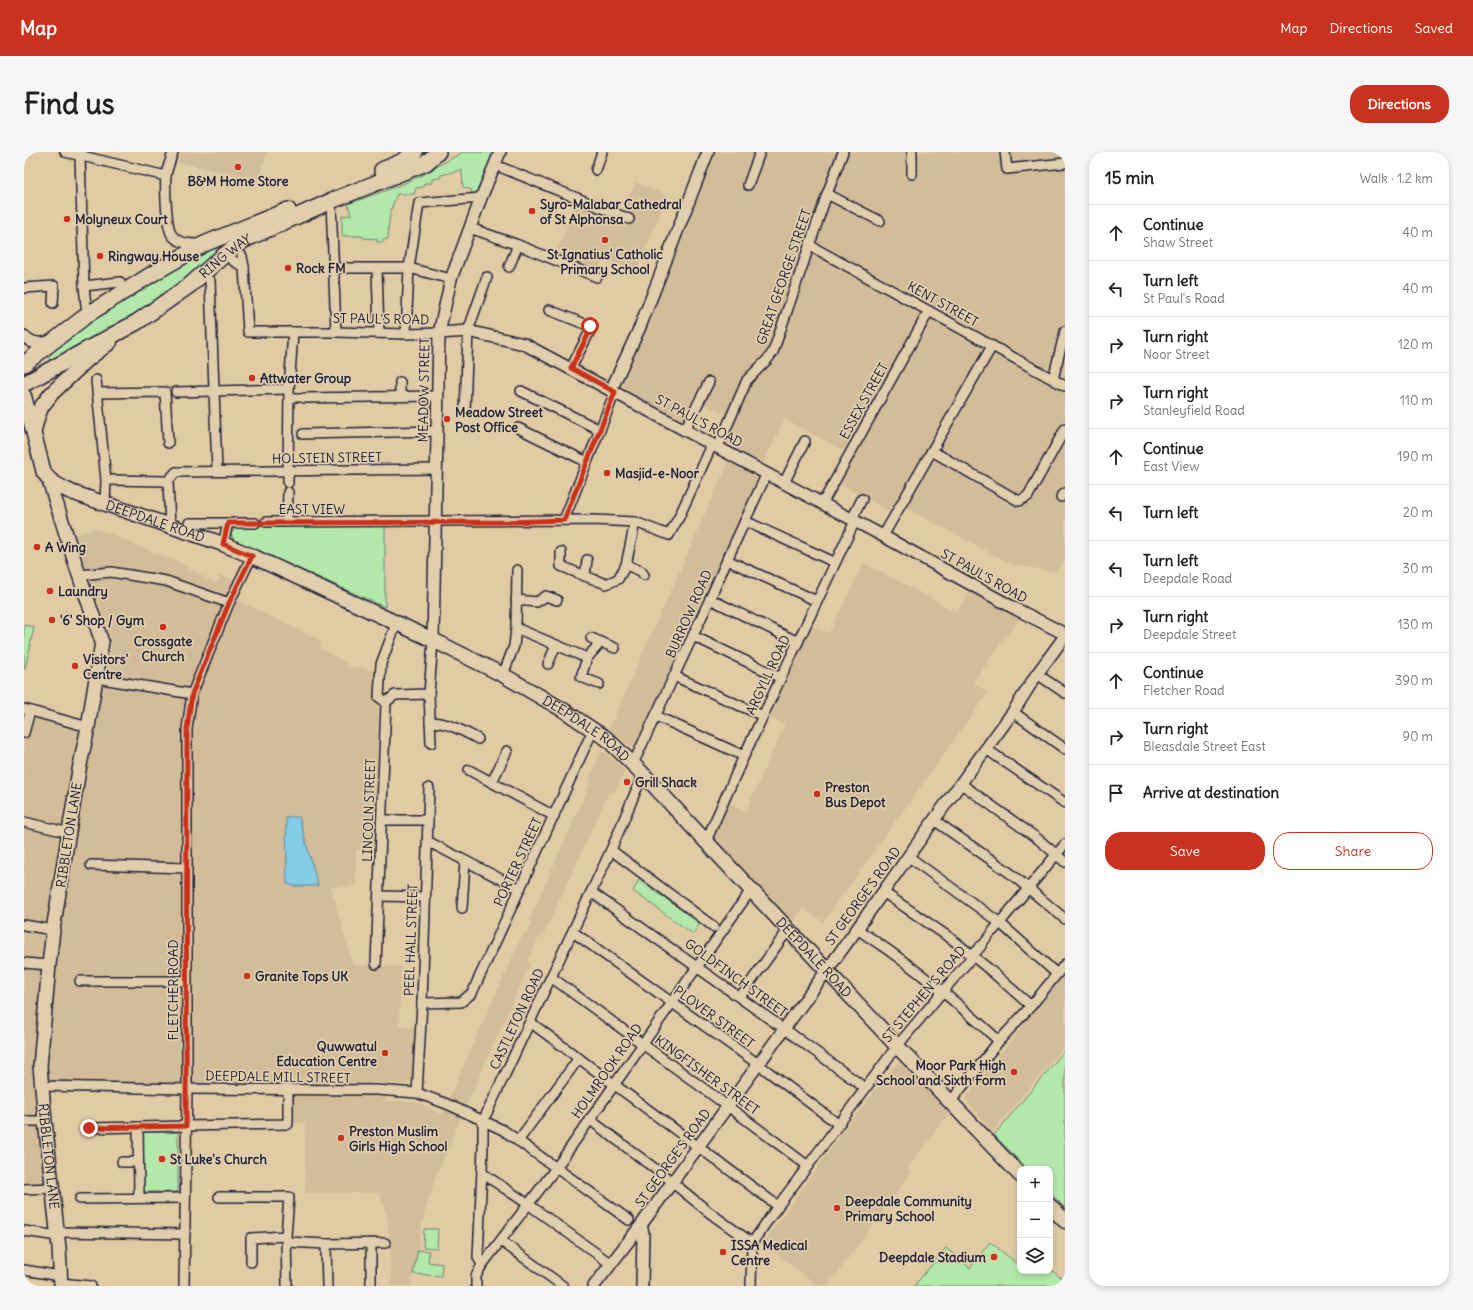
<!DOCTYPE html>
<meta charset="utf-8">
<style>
:root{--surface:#fff;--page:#f6f6f6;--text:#202124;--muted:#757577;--line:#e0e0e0;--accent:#c8321e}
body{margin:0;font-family:Delius,sans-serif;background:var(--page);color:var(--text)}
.controls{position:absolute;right:12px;bottom:12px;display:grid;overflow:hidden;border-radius:8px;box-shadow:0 2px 6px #0003}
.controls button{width:36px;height:36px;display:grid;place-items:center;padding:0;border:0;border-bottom:1px solid var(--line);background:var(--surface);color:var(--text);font:20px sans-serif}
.stop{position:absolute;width:12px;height:12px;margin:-9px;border:3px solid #c8321e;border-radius:50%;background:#fff}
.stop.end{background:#c8321e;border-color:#fff;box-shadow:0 1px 4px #0008}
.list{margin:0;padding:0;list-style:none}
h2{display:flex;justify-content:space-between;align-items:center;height:52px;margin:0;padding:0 16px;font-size:17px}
h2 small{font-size:13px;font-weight:400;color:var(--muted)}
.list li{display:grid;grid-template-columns:26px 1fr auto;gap:12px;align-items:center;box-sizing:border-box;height:56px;padding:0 16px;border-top:1px solid var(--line)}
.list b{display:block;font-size:15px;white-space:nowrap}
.list p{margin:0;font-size:13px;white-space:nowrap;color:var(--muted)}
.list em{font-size:13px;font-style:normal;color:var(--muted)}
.actions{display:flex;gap:8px;padding:12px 16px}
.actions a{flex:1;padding:9px 0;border:1px solid var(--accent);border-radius:16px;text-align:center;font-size:14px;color:var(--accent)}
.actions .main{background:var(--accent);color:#fff}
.icon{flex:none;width:22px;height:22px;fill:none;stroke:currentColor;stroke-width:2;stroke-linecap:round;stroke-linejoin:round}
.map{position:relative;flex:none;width:1041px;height:1134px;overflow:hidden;border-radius:16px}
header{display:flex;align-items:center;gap:24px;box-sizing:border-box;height:56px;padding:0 20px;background:var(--accent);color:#fff}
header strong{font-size:19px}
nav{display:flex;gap:22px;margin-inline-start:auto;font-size:14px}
.intro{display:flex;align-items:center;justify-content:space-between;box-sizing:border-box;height:96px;padding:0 24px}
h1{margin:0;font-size:28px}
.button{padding:10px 18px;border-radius:16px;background:var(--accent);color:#fff;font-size:14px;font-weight:700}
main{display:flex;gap:24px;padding:0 24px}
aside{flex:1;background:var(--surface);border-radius:16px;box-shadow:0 2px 6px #0003}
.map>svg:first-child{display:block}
</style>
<header>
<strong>Map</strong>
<nav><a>Map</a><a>Directions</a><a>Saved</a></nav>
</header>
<div class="intro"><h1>Find us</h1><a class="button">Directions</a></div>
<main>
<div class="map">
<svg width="1041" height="1134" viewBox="0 0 1041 1134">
<rect width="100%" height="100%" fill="#e1cba5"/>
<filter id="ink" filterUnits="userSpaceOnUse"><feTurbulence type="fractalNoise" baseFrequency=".025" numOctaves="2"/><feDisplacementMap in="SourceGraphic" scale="8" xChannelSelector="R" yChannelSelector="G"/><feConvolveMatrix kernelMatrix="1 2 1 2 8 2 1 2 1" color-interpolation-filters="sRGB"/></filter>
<g filter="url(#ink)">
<g fill="#d2bc99">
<path d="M 157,0 L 243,0 L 234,28 L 154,10 Z"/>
<path d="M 692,0 L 813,0 L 783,94 L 1041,237 L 1041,408 L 1030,420 L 987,412 L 880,355 L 869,362 L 813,330 L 827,303 L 761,267 L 739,312 L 698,290 L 708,265 L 674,249 L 662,269 L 595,239 L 654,90 Z"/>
<path d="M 823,0 L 1041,0 L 1041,228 L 793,90 Z"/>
<path d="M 611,30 L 644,43 L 612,120 L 579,106 L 573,120 L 531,103 L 553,52 L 595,69 Z"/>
<path d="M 707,310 L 735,326 L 613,592 L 611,594 L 606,595 L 585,577 L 684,355 L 704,311 Z"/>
<path d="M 71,376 L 154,410 L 192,432 L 196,423 L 209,428 L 204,440 L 219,451 L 298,489 L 295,495 L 328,515 L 353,518 L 354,553 L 351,699 L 332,698 L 332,734 L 307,735 L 329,813 L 377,815 L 375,875 L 391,876 L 389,925 L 383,932 L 347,930 L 349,934 L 10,930 L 23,1034 L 0,1035 L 0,561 L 69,580 L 88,490 L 51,383 Z"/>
<path d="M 840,411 L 933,460 L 946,440 L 993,463 L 995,467 L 949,530 L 964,541 L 799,770 L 779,756 L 769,769 L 688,685 L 704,651 L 722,659 L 761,572 L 743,565 L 787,474 L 805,481 Z"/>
<path d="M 577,599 L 586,604 L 601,619 L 590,641 L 585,640 L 518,786 L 515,785 L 503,810 L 506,811 L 442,954 L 425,946 L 499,782 L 502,783 L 508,771 L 505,769 L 567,629 L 565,628 Z"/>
<path d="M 1041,821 L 1041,894 L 968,980 L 941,946 Z"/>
<path d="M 874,910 L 925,961 L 883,1017 L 887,1020 L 804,1134 L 795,1134 L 739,1092 L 818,981 Z"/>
<path d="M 294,942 L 361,945 L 362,949 L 392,950 L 398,952 L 417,963 L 420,957 L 437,965 L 412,1024 L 407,1040 L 398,1072 L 387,1134 L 368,1134 L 365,1083 L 364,1069 L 356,1041 L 281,1041 L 281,971 L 268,970 L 268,944 Z"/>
</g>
<g fill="#b2e8aa" stroke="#6a8572">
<path d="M 439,0 L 471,0 L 455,41 L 447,43 L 448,38 L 439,35 L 438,18 L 417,23 L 416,26 L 408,27 L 408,31 L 400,31 L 399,35 L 392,36 L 390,42 L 373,42 C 366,57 364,70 364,87 L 359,87 L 360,90 L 353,90 L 353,87 L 339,86 L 338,84 L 318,84 L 318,64 L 327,63 L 324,52 L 374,34 L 398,23 Z"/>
<path d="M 201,90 L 204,93 L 172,123 L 78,184 L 26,208 L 23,202 L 48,182 L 133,123 Z"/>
<path d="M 361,372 L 361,455 L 271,415 L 212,391 L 207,382 L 212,375 Z"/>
<path d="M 0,473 L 10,475 L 1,517 L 0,517 Z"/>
<path d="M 615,728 L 676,771 L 669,782 L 609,739 Z"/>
<path d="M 1041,898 L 1041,1056 L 1026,1041 L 1026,1017 L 1003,1017 L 970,983 Z"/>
<rect x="119" y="980" width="35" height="60"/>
<path d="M 400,1077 L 414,1077 L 413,1096 L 399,1095 Z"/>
<path d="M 966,1090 L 996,1114 L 996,1119 L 1026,1119 L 1026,1117 L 1040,1128 L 1035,1134 L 890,1134 L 922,1096 L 946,1116 Z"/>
<path d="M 394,1098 L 405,1099 L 404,1110 L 418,1112 L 417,1124 L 389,1122 Z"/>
</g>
<path fill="#83cde4" stroke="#5c89a0" d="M 262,665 L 275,665 L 294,733 L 293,734 L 270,734 L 263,732 Z"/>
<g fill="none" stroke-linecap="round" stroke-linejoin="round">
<g stroke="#22223b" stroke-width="10">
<g id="pedestrian">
<path d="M 265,246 L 280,246"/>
<path d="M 957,794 L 969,779"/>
</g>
</g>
<g stroke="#22223b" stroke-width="12">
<g id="minor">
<path d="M 41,0 L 142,24"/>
<path d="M 57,0 L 56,4 L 60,134 L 63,163"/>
<path d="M 149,0 C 147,8 143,16 142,24 C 141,35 142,75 148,83 C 155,92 167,92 177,92"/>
<path d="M 888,0 L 888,22"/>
<path d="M 981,0 L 983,17 L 1041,11"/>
<path d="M 471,13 L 605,67"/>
<path d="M 572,18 L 578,0"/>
<path d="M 724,33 L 736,0"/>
<path d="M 803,42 L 856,69"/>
<path d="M 307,49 L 312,180"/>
<path d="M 446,76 L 494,93 L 573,125"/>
<path d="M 785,93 L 1041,234"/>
<path d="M 218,104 L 220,115 L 224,180 L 312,180 L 382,182 L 415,181"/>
<path d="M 208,108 L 220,115"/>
<path d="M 485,115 L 494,93"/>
<path d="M 309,116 L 385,116 L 427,127"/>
<path d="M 353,117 L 355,181"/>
<path d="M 186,129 L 193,319"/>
<path d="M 60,134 L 96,130"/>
<path d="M 0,136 L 30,134 L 29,151"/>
<path d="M 525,158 L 566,174 L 565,181 L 547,216"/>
<path d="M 382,182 L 385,116 L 395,51 L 457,46"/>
<path d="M 1029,227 L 1041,179"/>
<path d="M 72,228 L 82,328 L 81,351"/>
<path d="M 376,230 L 376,244"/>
<path d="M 497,239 L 576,278"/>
<path d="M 152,240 L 265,237"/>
<path d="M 73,241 L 141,240 L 144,291"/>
<path d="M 280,246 L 414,244"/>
<path d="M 441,259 L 444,179 L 463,125"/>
<path d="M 494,276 L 563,310"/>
<path d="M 661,277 L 685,230"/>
<path d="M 279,282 L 413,279"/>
<path d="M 694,295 L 723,228 L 743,208 L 749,200 L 803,42 L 819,0"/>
<path d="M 908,299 L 995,349 L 1004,344 L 1041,277"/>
<path d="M 82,328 L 144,329 L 152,320 L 413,317"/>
<path d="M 144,329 L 146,375"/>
<path d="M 264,331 L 265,237 L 269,180"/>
<path d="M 760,331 L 781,289"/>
<path d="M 1037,345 L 1041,341"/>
<path d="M 798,352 L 905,159"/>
<path d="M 828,367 L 838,347"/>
<path d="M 540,368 L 591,240"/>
<path d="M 721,369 L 810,410"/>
<path d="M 242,370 L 570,368 L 611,370 L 645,383 L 655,365 L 688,293"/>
<path d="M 263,370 L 264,340"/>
<path d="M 165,371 L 231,371"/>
<path d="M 859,384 L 968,194"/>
<path d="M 199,392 L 204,371"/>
<path d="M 537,400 L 537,414 L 561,424 L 563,408"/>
<path d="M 703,408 L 793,449"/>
<path d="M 602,413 L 617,419 L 620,423"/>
<path d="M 55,423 L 87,420 L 142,429 L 205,451"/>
<path d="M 561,424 L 582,432 L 594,427 L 602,413 L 611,370"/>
<path d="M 686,447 L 774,490"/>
<path d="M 492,448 L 513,450 L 522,444 L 533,448"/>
<path d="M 492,476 L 563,506"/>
<path d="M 669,484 L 757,526"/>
<path d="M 567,486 L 591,496"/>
<path d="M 524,512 L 532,493"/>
<path d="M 1013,522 L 1041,541"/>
<path d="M 479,523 L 490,494 L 492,476 L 493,418"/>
<path d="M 650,524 L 739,564"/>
<path d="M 72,526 L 168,542"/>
<path d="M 575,532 L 557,525 L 563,506 L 577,490"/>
<path d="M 362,550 L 355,545 L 357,512 L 372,472"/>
<path d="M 0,557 L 64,575"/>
<path d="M 989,560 L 1041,597"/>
<path d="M 632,564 L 720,604"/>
<path d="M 406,570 C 426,571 437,578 454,587"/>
<path d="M 0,581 L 6,559"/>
<path d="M 407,591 L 405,542 L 409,488"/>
<path d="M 962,597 L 1041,651"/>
<path d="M 609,612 L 686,447 L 703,408 L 743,321"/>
<path d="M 445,618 L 530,664"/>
<path d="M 468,630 L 483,599"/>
<path d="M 936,631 L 1014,687 L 1041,710"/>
<path d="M 358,668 L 404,668"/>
<path d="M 910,668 L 986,721 L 1041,767"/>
<path d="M 0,670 L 46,681"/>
<path d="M 403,689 L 496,737"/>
<path d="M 682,689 L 720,604 L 831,369"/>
<path d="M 587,698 L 690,775"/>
<path d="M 885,705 L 976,771 L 1033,822"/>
<path d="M 67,713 L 162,716"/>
<path d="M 567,740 L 753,872"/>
<path d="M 859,740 L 929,788 L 966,818 L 1007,854"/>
<path d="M 355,744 L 401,745"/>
<path d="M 438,756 L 441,709"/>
<path d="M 0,773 L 29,778"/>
<path d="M 833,777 C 884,810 931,848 975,889"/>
<path d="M 969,779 L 1041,692"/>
<path d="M 549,780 L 734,912 L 814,972"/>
<path d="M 0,811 L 25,813"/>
<path d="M 352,812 L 362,550 L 371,543 L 405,542"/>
<path d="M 527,825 L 698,950"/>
<path d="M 56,829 L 162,829"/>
<path d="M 716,845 L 764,778"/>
<path d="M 398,851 L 437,850 L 448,841 L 569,578"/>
<path d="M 506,870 L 754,1054"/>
<path d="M 766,881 L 841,936"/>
<path d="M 18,934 L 163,937 L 352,938 L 393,941 L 423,952 L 479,978 L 605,1068"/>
<path d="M 393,941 L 398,851 L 405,636"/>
<path d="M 927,949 L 975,889 L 1007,854 L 1041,812"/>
<path d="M 709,958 L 784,1014"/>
<path d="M 565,967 L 642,1025"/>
<path d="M 0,969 L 21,969"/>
<path d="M 114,975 L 115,1042"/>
<path d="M 65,976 L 264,972 L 264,938"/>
<path d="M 494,989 L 555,906"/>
<path d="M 98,1010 L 114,1010"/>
<path d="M 458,1021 L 504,1052 L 587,1112"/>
<path d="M 654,1035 L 686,1061 L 728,1091"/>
<path d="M 0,1037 L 29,1036"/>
<path d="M 195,1045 L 265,1045 L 262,1084 L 263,1134"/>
<path d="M 56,1047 L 161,1046"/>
<path d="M 0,1079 L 34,1084"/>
<path d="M 34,1080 L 161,1082"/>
<path d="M 477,1089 L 539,1134"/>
<path d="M 263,1090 L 302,1092 L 361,1091"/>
<path d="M 728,1091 L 754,1054 L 873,894 L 957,794"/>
<path d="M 302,1092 L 303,1134"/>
<path d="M 227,1110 L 227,1086 L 262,1084"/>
<path d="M 458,1113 L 532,1016 L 727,738"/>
<path d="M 0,1118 L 36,1124"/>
<path d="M 36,1131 L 67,1134"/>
<path d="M 160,1134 L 163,937 L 163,577 L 168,542 L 205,451 L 228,404"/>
<path d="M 347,1134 L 347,1092"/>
<path d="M 452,1134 L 452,1124 L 458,1113 L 454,1105 L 459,996 L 459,969 L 587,698 L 619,622"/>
<path d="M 727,1134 L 728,1091"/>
</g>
</g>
<g stroke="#22223b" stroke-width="14">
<g id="tertiary">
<path d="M 415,181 L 444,179 L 500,192 L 859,384 L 990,456 L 1041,482"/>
<path d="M 0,184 C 9,193 17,192 29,189"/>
<path d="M 587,238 L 616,175 L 684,0"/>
<path d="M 409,488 L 415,181 L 427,127 L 457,46 L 476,0"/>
<path d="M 617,1073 L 619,1081 L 618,1134"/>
<path d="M 570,1134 L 617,1073 L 833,777 L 910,668 L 989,560 L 1013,522 L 1041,484"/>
</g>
</g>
<g stroke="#22223b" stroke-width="16">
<g id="secondary">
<path id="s1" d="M 25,328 L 55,423 L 78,490 L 64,575 L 55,618 L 29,778 L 25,813 L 16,914 L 21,969 L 35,1096 L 37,1134"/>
</g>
</g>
<g stroke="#22223b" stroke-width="17">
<g id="primary">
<path id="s2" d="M 0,244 L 20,321 C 27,331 37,335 47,340 L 199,392 L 228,404 L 409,488 L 479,523 L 541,559 L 569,578 L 582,586 L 619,622 L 873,894 L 996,1023"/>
<path d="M 10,278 L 14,263 L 18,254 L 28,241 L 64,207 L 86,190"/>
<path d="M 1026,1054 L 1041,1069"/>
</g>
</g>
<g stroke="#22223b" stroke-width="18">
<g id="trunk">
<path d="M 358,18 L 379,9 L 391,0"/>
<path d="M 0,212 L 63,163 L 128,122 L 180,92 L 264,58"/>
<path id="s3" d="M 0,232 L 113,170 L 166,133 L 199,104 L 220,88 L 307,49 L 402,11 L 414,0"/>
</g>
</g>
<use href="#pedestrian" stroke="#e0ceac" stroke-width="7"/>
<use href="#minor" stroke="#e0ceac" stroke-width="9"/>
<use href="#tertiary" stroke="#e0ceac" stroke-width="11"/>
<use href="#secondary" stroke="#e0ceac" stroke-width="13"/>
<use href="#primary" stroke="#e0ceac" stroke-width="14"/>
<use href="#trunk" stroke="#e0ceac" stroke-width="15"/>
</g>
</g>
<g fill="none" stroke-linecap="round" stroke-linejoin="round" filter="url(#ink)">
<path stroke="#c8321e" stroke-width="5" d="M 65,976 L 162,974 L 163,577 L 168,542 L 205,451 L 228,404 L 199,392 L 204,371 L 486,370 L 540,368 L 591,240 L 547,216 L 565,181 L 566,174"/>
</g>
<g fill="#c8321e" stroke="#e0ceac" stroke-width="1.5">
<circle cx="214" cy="15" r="4"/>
<circle cx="508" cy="59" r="4"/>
<circle cx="43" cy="67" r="4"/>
<circle cx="581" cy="88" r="4"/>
<circle cx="76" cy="104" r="4"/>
<circle cx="264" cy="116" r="4"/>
<circle cx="228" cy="226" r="4"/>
<circle cx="423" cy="267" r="4"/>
<circle cx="583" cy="321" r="4"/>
<circle cx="13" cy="395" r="4"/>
<circle cx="26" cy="439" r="4"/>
<circle cx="28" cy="468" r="4"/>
<circle cx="139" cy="475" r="4"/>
<circle cx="51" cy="514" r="4"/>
<circle cx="603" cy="630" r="4"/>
<circle cx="793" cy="642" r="4"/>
<circle cx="223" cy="824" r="4"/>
<circle cx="361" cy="901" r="4"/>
<circle cx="990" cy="920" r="4"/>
<circle cx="317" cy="986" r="4"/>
<circle cx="138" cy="1007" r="4"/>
<circle cx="813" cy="1056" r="4"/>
<circle cx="699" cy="1100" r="4"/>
<circle cx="970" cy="1105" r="4"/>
</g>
<g text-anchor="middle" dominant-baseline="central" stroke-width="3.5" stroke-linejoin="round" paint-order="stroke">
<g font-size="13" font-weight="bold" fill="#22223b" stroke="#e0ceac" text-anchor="start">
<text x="214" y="29" text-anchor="middle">B&amp;M Home Store</text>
<text x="516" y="52">Syro-Malabar Cathedral<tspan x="516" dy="15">of St Alphonsa</tspan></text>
<text x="51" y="67">Molyneux Court</text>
<text x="581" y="102" text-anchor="middle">St Ignatius' Catholic<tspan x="581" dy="15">Primary School</tspan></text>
<text x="84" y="104">Ringway House</text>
<text x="272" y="116">Rock FM</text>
<text x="236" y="226">Attwater Group</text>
<text x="431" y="260">Meadow Street<tspan x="431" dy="15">Post Office</tspan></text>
<text x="591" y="321">Masjid-e-Noor</text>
<text x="21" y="395">A Wing</text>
<text x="34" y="439">Laundry</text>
<text x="36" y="468">'6' Shop / Gym</text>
<text x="139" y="489" text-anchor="middle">Crossgate<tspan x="139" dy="15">Church</tspan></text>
<text x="59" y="507">Visitors'<tspan x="59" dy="15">Centre</tspan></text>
<text x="611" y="630">Grill Shack</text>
<text x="801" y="635">Preston<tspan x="801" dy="15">Bus Depot</tspan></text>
<text x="231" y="824">Granite Tops UK</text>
<text x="353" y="894" text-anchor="end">Quwwatul<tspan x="353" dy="15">Education Centre</tspan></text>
<text x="982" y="913" text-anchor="end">Moor Park High<tspan x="982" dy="15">School and Sixth Form</tspan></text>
<text x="325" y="979">Preston Muslim<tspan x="325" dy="15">Girls High School</tspan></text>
<text x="146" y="1007">St Luke's Church</text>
<text x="821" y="1049">Deepdale Community<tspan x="821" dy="15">Primary School</tspan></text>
<text x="707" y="1093">ISSA Medical<tspan x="707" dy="15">Centre</tspan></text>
<text x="962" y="1105" text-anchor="end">Deepdale Stadium</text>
</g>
<g font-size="13" fill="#22223b" stroke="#e0ceac">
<text stroke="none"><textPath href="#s3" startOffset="239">RING WAY</textPath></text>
<text transform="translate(760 125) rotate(-71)">GREAT GEORGE STREET</text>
<text transform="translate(919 152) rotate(29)">KENT STREET</text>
<text transform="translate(357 167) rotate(1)">ST PAUL'S ROAD</text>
<text transform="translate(400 238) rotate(-89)">MEADOW STREET</text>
<text transform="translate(840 249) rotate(-61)">ESSEX STREET</text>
<text transform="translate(675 269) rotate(28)">ST PAUL'S ROAD</text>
<text transform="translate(303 306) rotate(-1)">HOLSTEIN STREET</text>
<text x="288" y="357">EAST VIEW</text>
<text stroke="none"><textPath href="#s2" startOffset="202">DEEPDALE ROAD</textPath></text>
<text transform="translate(960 424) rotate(29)">ST PAUL'S ROAD</text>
<text transform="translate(665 462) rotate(-66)">BURROW ROAD</text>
<text transform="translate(744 523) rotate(-65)">ARGYLL ROAD</text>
<text stroke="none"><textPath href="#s2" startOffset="682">DEEPDALE ROAD</textPath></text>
<text transform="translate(345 658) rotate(-88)">LINCOLN STREET</text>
<text transform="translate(45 683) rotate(-81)">RIBBLETON LANE</text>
<text transform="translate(494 710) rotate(-65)">PORTER STREET</text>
<text transform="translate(839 744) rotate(-54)">ST GEORGE'S ROAD</text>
<text transform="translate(387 788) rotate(-88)">PEEL HALL STREET</text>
<text stroke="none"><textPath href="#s2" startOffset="1006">DEEPDALE ROAD</textPath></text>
<text transform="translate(712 826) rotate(36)">GOLDFINCH STREET</text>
<text transform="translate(149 838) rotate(-90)">FLETCHER ROAD</text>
<text transform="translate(900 842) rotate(-50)">ST STEPHEN'S ROAD</text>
<text transform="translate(690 865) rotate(36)">PLOVER STREET</text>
<text transform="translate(493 867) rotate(-65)">CASTLETON ROAD</text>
<text transform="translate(583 919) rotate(-55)">HOLMROOK ROAD</text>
<text transform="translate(683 923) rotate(36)">KINGFISHER STREET</text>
<text transform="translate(254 925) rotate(1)">DEEPDALE MILL STREET</text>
<text stroke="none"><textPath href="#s1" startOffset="690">RIBBLETON LANE</textPath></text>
<text transform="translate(649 1006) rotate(-54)">ST GEORGE'S ROAD</text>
</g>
</g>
</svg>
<div class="controls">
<button>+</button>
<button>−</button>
<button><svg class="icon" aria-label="layers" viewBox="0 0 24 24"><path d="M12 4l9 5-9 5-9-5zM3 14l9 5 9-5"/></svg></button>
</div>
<div class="stop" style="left:566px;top:174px"></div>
<div class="stop end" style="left:65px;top:976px"></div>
</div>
<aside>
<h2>15 min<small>Walk · 1.2 km</small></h2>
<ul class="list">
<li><svg class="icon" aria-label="ahead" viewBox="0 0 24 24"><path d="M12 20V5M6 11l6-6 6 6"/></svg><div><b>Continue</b><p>Shaw Street</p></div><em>40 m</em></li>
<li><svg class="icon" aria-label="left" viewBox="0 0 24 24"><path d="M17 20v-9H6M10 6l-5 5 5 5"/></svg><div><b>Turn left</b><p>St Paul's Road</p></div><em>40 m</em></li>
<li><svg class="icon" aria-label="right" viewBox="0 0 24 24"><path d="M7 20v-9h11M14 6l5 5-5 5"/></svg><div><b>Turn right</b><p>Noor Street</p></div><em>120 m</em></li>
<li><svg class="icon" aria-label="right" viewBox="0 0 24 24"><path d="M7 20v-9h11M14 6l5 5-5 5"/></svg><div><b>Turn right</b><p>Stanleyfield Road</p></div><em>110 m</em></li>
<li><svg class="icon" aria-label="ahead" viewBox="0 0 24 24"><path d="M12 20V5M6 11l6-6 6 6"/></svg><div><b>Continue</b><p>East View</p></div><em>190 m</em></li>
<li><svg class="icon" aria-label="left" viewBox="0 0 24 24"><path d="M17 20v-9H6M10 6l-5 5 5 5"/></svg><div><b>Turn left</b></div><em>20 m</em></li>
<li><svg class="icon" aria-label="left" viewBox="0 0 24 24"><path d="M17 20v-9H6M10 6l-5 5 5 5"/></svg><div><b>Turn left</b><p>Deepdale Road</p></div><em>30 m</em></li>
<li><svg class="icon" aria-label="right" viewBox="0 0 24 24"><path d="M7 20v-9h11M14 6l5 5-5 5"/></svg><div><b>Turn right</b><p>Deepdale Street</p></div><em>130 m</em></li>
<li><svg class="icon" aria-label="ahead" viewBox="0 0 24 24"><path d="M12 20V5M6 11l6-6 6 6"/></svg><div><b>Continue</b><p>Fletcher Road</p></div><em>390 m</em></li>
<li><svg class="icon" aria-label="right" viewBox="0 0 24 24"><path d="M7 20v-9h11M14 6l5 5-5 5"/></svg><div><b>Turn right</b><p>Bleasdale Street East</p></div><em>90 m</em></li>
<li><svg class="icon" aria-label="arrive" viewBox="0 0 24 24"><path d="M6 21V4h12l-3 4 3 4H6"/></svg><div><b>Arrive at destination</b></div></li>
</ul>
<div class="actions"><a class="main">Save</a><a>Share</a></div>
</aside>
</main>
